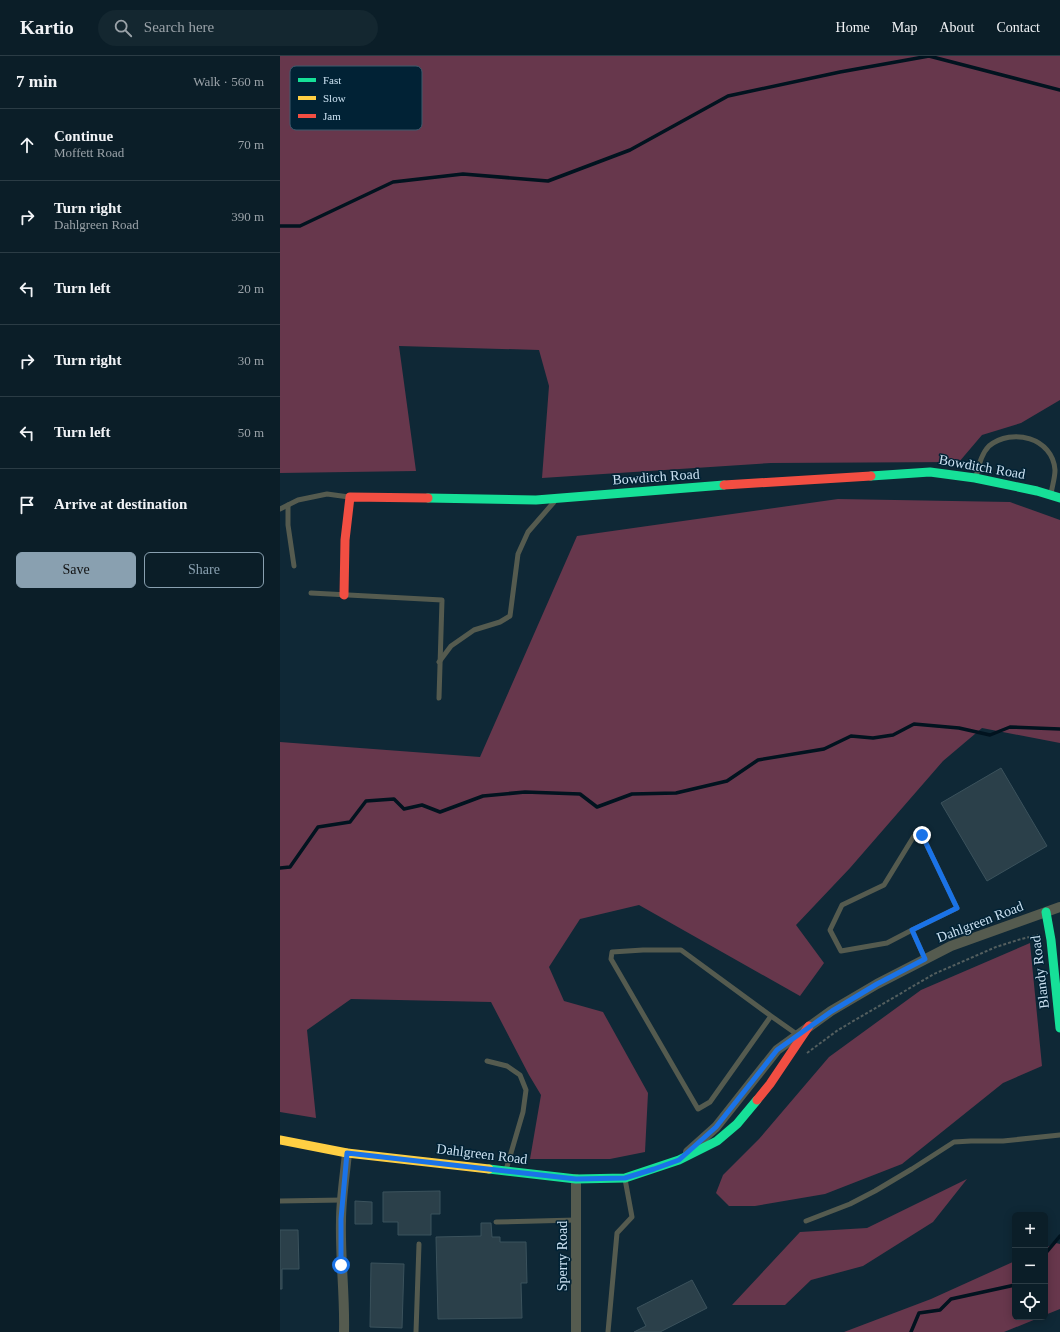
<!DOCTYPE html>
<meta charset="utf-8">
<style>
:root{--surface:#0b1e28;--page:#142730;--text:#f1f3f6;--muted:#9aa2a8;--line:#2b3c45;--accent:#89a0b0}
body{margin:0;font-family:Georgia,serif;background:var(--page);color:var(--text)}
.controls{position:absolute;right:12px;bottom:12px;display:grid;overflow:hidden;border-radius:6px;box-shadow:0 2px 10px #0003}
.controls button{width:36px;height:36px;display:grid;place-items:center;padding:0;border:0;border-bottom:1px solid var(--line);background:var(--surface);color:var(--text);font:20px sans-serif}
.stop{position:absolute;width:12px;height:12px;margin:-9px;border:3px solid #1a73e8;border-radius:50%;background:#fff}
.stop.end{background:#1a73e8;border-color:#fff;box-shadow:0 1px 4px #0008}
.list{margin:0;padding:0;list-style:none}
h2{display:flex;justify-content:space-between;align-items:center;height:52px;margin:0;padding:0 16px;font-size:17px}
h2 small{font-size:13px;font-weight:400;color:var(--muted)}
.list li{display:grid;grid-template-columns:26px 1fr auto;gap:12px;align-items:center;box-sizing:border-box;height:72px;padding:0 16px;border-top:1px solid var(--line)}
.list b{display:block;font-size:15px;white-space:nowrap}
.list p{margin:0;font-size:13px;white-space:nowrap;color:var(--muted)}
.list em{font-size:13px;font-style:normal;color:var(--muted)}
.actions{display:flex;gap:8px;padding:12px 16px}
.actions a{flex:1;padding:9px 0;border:1px solid var(--accent);border-radius:6px;text-align:center;font-size:14px;color:var(--accent)}
.actions .main{background:var(--accent);color:#111}
.icon{flex:none;width:22px;height:22px;fill:none;stroke:currentColor;stroke-width:2;stroke-linecap:round;stroke-linejoin:round}
.map{position:relative;flex:none;width:780px;height:1276px;overflow:hidden}
header{display:flex;align-items:center;gap:24px;box-sizing:border-box;height:56px;padding:0 20px;background:var(--surface);border-bottom:1px solid var(--line)}
header strong{font-size:19px}
nav{display:flex;gap:22px;margin-inline-start:auto;font-size:14px}
.search{width:280px;height:36px;background:var(--page);display:flex;align-items:center;gap:10px;box-sizing:border-box;padding:0 14px;border-radius:22px;color:var(--muted);font-size:15px}
main{display:flex}
aside{flex:1;background:var(--surface)}
.map>svg:first-child{display:block}
</style>
<header>
<strong>Kartio</strong>
<div class="search"><svg class="icon" aria-label="search" viewBox="0 0 24 24"><circle cx="10" cy="10" r="6"/><path d="M15 15l6 6"/></svg>Search here</div>
<nav><a>Home</a><a>Map</a><a>About</a><a>Contact</a></nav>
</header>
<main>
<aside>
<h2>7 min<small>Walk · 560 m</small></h2>
<ul class="list">
<li><svg class="icon" aria-label="ahead" viewBox="0 0 24 24"><path d="M12 20V5M6 11l6-6 6 6"/></svg><div><b>Continue</b><p>Moffett Road</p></div><em>70 m</em></li>
<li><svg class="icon" aria-label="right" viewBox="0 0 24 24"><path d="M7 20v-9h11M14 6l5 5-5 5"/></svg><div><b>Turn right</b><p>Dahlgreen Road</p></div><em>390 m</em></li>
<li><svg class="icon" aria-label="left" viewBox="0 0 24 24"><path d="M17 20v-9H6M10 6l-5 5 5 5"/></svg><div><b>Turn left</b></div><em>20 m</em></li>
<li><svg class="icon" aria-label="right" viewBox="0 0 24 24"><path d="M7 20v-9h11M14 6l5 5-5 5"/></svg><div><b>Turn right</b></div><em>30 m</em></li>
<li><svg class="icon" aria-label="left" viewBox="0 0 24 24"><path d="M17 20v-9H6M10 6l-5 5 5 5"/></svg><div><b>Turn left</b></div><em>50 m</em></li>
<li><svg class="icon" aria-label="arrive" viewBox="0 0 24 24"><path d="M6 21V4h12l-3 4 3 4H6"/></svg><div><b>Arrive at destination</b></div></li>
</ul>
<div class="actions"><a class="main">Save</a><a>Share</a></div>
</aside>
<div class="map">
<svg width="780" height="1276" viewBox="0 0 780 1276">
<rect width="100%" height="100%" fill="#0f2836"/>
<g fill="#67374c">
<path d="M 0,0 L 780,0 L 780,344 L 741,367 L 702,379 L 679,406 L 491,407 L 262,422 L 269,330 L 259,294 L 119,290 L 136,415 L 0,417 Z"/>
<path d="M 558,443 L 730,446 L 780,464 L 780,687 L 702,672 L 663,705 L 570,812 L 516,869 L 544,907 L 520,940 L 359,849 L 300,863 L 269,911 L 284,945 L 323,956 L 368,1037 L 365,1096 L 330,1103 L 250,1103 L 261,1039 L 249,1019 L 211,946 L 71,943 L 27,974 L 36,1062 L 0,1056 L 0,686 L 200,701 L 297,480 Z"/>
<path d="M 750,887 L 762,1010 L 723,1027 L 622,1108 L 545,1138 L 475,1150 L 449,1150 L 436,1137 L 443,1119 L 479,1083 L 549,1001 L 641,934 Z"/>
<path d="M 687,1123 L 653,1166 L 583,1210 L 531,1224 L 505,1249 L 452,1249 L 520,1176 L 587,1172 Z"/>
<path d="M 776,1187 L 780,1188 L 780,1253 L 765,1259 L 765,1192 Z"/>
<path d="M 735,1205 L 735,1261 L 761,1261 L 724,1276 L 564,1276 L 651,1243 Z"/>
</g>
<g fill="none" stroke-linecap="round" stroke-linejoin="round">
<g stroke="#01131f" stroke-width="3.5">
<path d="M 0,170 L 20,170 L 113,126 L 183,118 L 268,125 L 350,94 L 448,40 L 560,16 L 649,0 L 780,34"/>
<path d="M 0,812 L 10,811 L 38,771 L 70,766 L 86,745 L 114,743 L 124,753 L 142,749 L 160,756 L 203,740 L 245,736 L 300,738 L 317,751 L 352,738 L 396,737 L 447,725 L 478,704 L 544,693 L 571,680 L 593,682 L 613,679 L 634,668 L 679,672 L 710,679 L 730,671 L 780,673"/>
<path d="M 765,1198 L 780,1180"/>
<path d="M 631,1276 L 639,1257 L 660,1254 L 671,1243 L 735,1229"/>
</g>
</g>
<g fill="#2b404a" stroke="#3b525c">
<path d="M 721,712 L 767,790 L 707,825 L 661,747 Z"/>
<path d="M 160,1135 L 160,1158 L 151,1158 L 151,1179 L 118,1179 L 118,1166 L 103,1166 L 103,1136 Z"/>
<path d="M 75,1145 L 92,1146 L 92,1168 L 75,1168 Z"/>
<path d="M 201,1167 L 211,1167 L 212,1181 L 220,1181 L 220,1186 L 246,1186 L 247,1227 L 241,1227 L 242,1262 L 158,1263 L 156,1181 L 201,1180 Z"/>
<path d="M 0,1174 L 18,1174 L 19,1213 L 2,1213 L 2,1233 L 0,1233 Z"/>
<path d="M 91,1207 L 124,1208 L 122,1272 L 90,1271 Z"/>
<path d="M 412,1224 L 427,1252 L 380,1276 L 354,1276 L 366,1270 L 357,1252 Z"/>
</g>
<g fill="none" stroke-linecap="round" stroke-linejoin="round">
<path stroke="#545f5f" stroke-width="2" stroke-dasharray="3 2" stroke-linecap="butt" d="M 527,997 L 558,974 L 654,918 L 716,891 L 741,883 L 758,879"/>
<g stroke="#555b4f" stroke-width="5">
<path d="M 696,421 C 698,411 702,397 709,390 C 732,371 773,382 775,414 C 775,422 772,431 771,438"/>
<path d="M 8,449 L 8,469 L 14,510"/>
<path d="M 0,453 L 18,444 L 47,438 L 69,441"/>
<path d="M 31,537 L 162,544 L 159,642"/>
<path d="M 159,606 L 171,590 L 194,574 L 220,566 L 230,560 L 238,498 L 248,476 L 274,446"/>
<path d="M 632,874 L 607,887 L 561,895 L 550,874 L 562,849 L 604,829 L 634,780 L 642,779 L 677,852 L 632,874 L 645,903"/>
<path d="M 491,960 L 430,1046 L 418,1053 L 331,903 L 332,896 L 363,894 L 401,894 L 491,960 L 518,979"/>
<path d="M 207,1005 L 227,1010 L 240,1019 L 246,1034 L 243,1056 L 226,1114"/>
<path d="M 0,1145 L 63,1144"/>
<path d="M 526,1165 L 570,1148 L 595,1135 L 632,1113 L 674,1086 L 691,1085 L 723,1085 L 780,1079"/>
<path d="M 216,1166 L 296,1164"/>
<path d="M 136,1276 L 139,1188"/>
<path d="M 328,1276 L 337,1177 L 352,1161 L 345,1123"/>
</g>
<g stroke="#555b4f" stroke-width="10">
<path d="M 408,1096 L 436,1071 L 497,994 L 551,955 L 597,928 L 671,890 L 780,851"/>
<path d="M 64,1276 C 65,1239 60,1202 61,1165 C 61,1142 65,1119 67,1097"/>
<path d="M 296,1276 L 296,1123"/>
</g>
<g stroke="#16e098" stroke-width="9">
<path d="M 591,420 L 650,416 L 695,422 L 757,435 L 780,442"/>
<path d="M 148,442 L 256,444 L 444,429"/>
<path d="M 766,856 L 771,884 L 780,972"/>
<path d="M 209,1113 L 296,1123 L 345,1122 L 399,1104 L 437,1085 L 457,1068 L 477,1044"/>
</g>
<path stroke="#ffcf43" stroke-width="9" d="M 0,1084 L 67,1097 L 209,1113"/>
<g stroke="#f24e42" stroke-width="9">
<path d="M 444,429 L 591,420"/>
<path d="M 64,539 L 65,484 L 70,441 L 148,442"/>
<path d="M 477,1044 L 490,1028 L 529,970"/>
</g>
</g>
<g fill="none" stroke-linecap="round" stroke-linejoin="round">
<path stroke="#1a73e8" stroke-width="5" d="M 61,1209 L 61,1163 L 67,1097 L 296,1123 L 345,1122 L 374,1113 L 399,1104 L 436,1071 L 497,994 L 552,955 L 597,928 L 645,903 L 632,874 L 677,852 L 642,779"/>
</g>
<g text-anchor="middle" dominant-baseline="central" stroke-width="3" stroke-linejoin="round" paint-order="stroke">
<g font-size="14" fill="#cbe1f1" stroke="#012235">
<text transform="translate(702 411) rotate(10)">Bowditch Road</text>
<text transform="translate(376 421) rotate(-4)">Bowditch Road</text>
<text transform="translate(700 866) rotate(-21)">Dahlgreen Road</text>
<text transform="translate(760 916) rotate(-97)">Blandy Road</text>
<text transform="translate(202 1098) rotate(7)">Dahlgreen Road</text>
<text transform="translate(282 1200) rotate(-90)">Sperry Road</text>
</g>
</g>
<rect x="10" y="10" width="132" height="64" rx="6" fill="#012235" stroke="#3e5b6d" stroke-width="1"/>
<rect x="18" y="22" width="18" height="4" fill="#16e098"/>
<rect x="18" y="40" width="18" height="4" fill="#ffcf43"/>
<rect x="18" y="58" width="18" height="4" fill="#f24e42"/>
<g font-size="11" fill="#cbe1f1">
<text x="43" y="28">Fast</text>
<text x="43" y="46">Slow</text>
<text x="43" y="64">Jam</text>
</g>
</svg>
<div class="controls">
<button>+</button>
<button>−</button>
<button><svg class="icon" aria-label="locate" viewBox="0 0 24 24"><circle cx="12" cy="12" r="6"/><path d="M12 2v4M12 18v4M2 12h4M18 12h4"/></svg></button>
</div>
<div class="stop" style="left:61px;top:1209px"></div>
<div class="stop end" style="left:642px;top:779px"></div>
</div>
</main>
